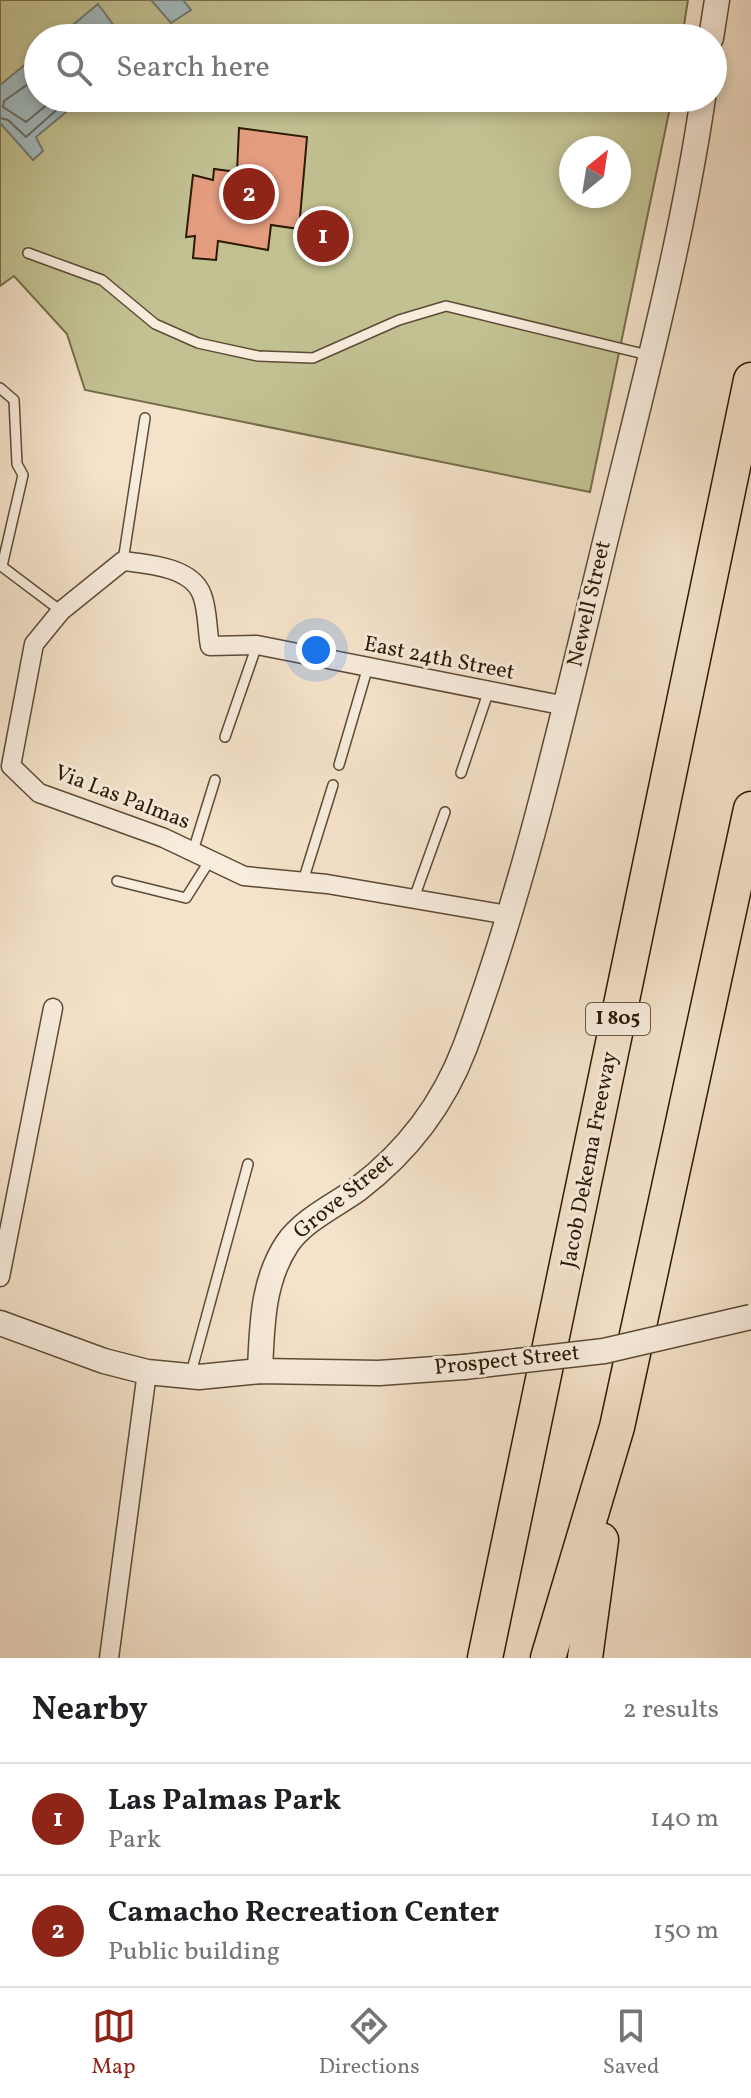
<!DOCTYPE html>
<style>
:root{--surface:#fff;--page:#f6f6f6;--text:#202124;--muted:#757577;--line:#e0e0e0;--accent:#8f2418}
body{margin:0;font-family:Vollkorn,serif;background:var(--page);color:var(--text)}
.compass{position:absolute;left:559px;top:136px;width:72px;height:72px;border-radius:50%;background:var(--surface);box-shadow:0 4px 12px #0003;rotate:30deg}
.you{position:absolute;left:316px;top:650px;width:28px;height:28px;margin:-20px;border:6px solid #fff;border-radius:50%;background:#1a73e8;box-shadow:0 0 0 12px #1a73e833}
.badge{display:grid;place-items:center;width:52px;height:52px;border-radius:50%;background:var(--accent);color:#fff;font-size:26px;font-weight:700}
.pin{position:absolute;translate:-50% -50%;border:4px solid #fff;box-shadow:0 2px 8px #0006}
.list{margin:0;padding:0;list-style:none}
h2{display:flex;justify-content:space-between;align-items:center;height:104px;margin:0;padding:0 32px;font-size:34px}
h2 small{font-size:26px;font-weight:400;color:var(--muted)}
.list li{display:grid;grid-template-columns:52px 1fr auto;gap:24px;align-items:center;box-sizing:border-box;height:112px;padding:0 32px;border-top:2px solid var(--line)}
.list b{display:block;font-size:30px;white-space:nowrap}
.list p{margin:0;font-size:26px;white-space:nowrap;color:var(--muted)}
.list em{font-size:26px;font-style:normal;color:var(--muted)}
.icon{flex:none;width:44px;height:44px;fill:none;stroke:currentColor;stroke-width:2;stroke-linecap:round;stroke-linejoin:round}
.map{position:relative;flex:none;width:751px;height:1658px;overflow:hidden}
.search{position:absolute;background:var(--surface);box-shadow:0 4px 12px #0003;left:24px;right:24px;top:24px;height:88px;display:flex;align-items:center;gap:20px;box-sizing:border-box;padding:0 28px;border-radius:44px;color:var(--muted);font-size:30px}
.sheet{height:328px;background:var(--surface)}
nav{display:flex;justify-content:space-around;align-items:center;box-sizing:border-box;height:112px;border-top:2px solid var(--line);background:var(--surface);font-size:22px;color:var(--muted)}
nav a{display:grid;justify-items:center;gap:4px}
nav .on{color:var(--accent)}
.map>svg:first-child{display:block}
</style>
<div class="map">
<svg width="751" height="1658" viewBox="0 0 751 1658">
<rect width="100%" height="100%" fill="#f4e2ca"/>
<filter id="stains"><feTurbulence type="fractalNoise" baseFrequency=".0025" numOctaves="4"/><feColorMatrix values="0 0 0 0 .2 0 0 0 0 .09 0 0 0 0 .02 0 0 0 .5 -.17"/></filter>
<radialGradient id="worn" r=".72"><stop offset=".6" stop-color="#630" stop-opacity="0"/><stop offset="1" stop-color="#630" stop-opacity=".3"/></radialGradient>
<path fill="#c2c192" stroke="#766d4a" stroke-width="2" fill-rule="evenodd" d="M 0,0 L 688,0 L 682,38 L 38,38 L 38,98 L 672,98 L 590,492 L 85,390 L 67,334 L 14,276 L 0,286 ZM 571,148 L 619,148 L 619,196 L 571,196 Z"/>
<g fill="#a1bbc0" stroke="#727a74" stroke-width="2">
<path d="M 151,0 L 183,0 L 191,10 L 171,23 Z"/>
<path d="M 98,4 L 123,38 L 57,38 Z"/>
<path d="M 38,54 L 38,98 L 83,98 L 36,137 L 43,151 L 33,160 L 0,123 L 0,85 Z"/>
</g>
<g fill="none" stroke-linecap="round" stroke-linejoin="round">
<g stroke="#666a62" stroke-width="2">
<path d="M 38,77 L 4,101 L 3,107 L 26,122 L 55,98"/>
<path d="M 0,118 L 8,120 L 26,137 L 70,98"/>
</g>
</g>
<path fill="#e59d80" stroke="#2b1903" stroke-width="2" d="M 239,128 L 307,137 L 299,229 L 271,225 L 268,250 L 218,241 L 216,260 L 193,258 L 195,236 L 186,237 L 193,175 L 213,180 L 214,169 L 237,172 Z"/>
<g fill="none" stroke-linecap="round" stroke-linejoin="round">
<g stroke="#5d4b35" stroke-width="12">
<g id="service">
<path d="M 28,253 L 102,280 L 155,324 L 198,343 L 258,356 L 313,358 L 399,320 L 446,306 L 648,355"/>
<path d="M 0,388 L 14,400 L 17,464 L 23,475 L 2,566"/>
<path d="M 123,561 L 145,418"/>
<path d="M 0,565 L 61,611"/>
<path d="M 225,737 L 257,645"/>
<path d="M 339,765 L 367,670"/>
<path d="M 461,773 L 488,693"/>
<path d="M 193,851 L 215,780"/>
<path d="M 117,881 L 186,898 L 210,860"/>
<path d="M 303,881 L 333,785"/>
<path d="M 414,898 L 445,812"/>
<path d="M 191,1373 L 248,1164"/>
</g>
</g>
<g stroke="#5d4b35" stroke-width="21">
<g id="minor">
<path d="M 508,915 L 327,884 L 244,876 L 164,838 L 39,793 L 11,766 L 34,644 L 61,611 L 123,561 C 148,564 192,567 202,595 C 208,610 207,631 210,646 L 257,645 L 566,706"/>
<path d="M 0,1277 L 53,1008"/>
<path d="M 109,1658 L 147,1372"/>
</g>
</g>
<g stroke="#5d4b35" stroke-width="27">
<g id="tertiary">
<path d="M 711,38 L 717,0"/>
<path d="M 0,1323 L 104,1361 L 147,1372 L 199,1377 L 260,1371 L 379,1373 L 464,1367"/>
<path d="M 260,1371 C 262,1327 262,1282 287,1244 C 303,1220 336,1205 358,1189 C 408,1151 443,1105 465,1047 C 529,875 567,696 611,518 C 645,379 682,240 703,98"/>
</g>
</g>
<g stroke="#2b1903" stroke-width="37">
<g id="motorway">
<path d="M 485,1658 C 576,1233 659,806 751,380"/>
<path d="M 548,1658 L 617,1427 L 751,809"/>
<path d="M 585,1658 L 601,1540"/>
</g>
</g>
<use href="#service" stroke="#f8ecdd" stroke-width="9"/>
<use href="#minor" stroke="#f8ecdd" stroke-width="18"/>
<use href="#tertiary" stroke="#f8ecdd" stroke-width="24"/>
<use href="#motorway" stroke="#f4e2ca" stroke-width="34"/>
<g stroke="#5d4b35" stroke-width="27" stroke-linecap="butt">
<path id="tertiary-bridge" d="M 464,1367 L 604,1351 L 751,1317"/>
</g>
<use href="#tertiary-bridge" stroke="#f8ecdd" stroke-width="24"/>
</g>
<g text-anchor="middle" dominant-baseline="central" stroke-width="6" stroke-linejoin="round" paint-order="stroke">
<rect fill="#f8ecdd" stroke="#685844" stroke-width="2" x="586" y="1003" width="64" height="32" rx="6"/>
<g font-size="20" font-weight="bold" fill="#2b1903">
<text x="618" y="1019">I 805</text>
</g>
<g font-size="22" fill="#2b1903" stroke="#f8ecdd">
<text transform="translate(590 604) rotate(-77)">Newell Street</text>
<text transform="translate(439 659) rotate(11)">East 24th Street</text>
<text transform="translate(122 798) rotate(21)">Via Las Palmas</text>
<text transform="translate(590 1160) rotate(-79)">Jacob Dekema Freeway</text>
<text transform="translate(344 1197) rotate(-39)">Grove Street</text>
<text transform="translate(507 1361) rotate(-6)">Prospect Street</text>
</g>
</g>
<rect width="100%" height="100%" filter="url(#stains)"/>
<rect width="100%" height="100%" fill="url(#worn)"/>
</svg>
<svg class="compass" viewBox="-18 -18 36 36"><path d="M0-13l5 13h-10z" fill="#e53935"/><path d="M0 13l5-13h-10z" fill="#757577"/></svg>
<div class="you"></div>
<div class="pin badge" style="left:323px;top:236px">1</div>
<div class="pin badge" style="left:249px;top:194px">2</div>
<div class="search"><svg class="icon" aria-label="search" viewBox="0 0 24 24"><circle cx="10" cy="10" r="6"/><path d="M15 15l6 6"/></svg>Search here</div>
</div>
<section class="sheet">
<h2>Nearby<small>2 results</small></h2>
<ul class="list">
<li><span class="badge">1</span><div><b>Las Palmas Park</b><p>Park</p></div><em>140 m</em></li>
<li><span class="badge">2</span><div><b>Camacho Recreation Center</b><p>Public building</p></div><em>150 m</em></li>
</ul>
</section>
<nav>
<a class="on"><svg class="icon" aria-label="map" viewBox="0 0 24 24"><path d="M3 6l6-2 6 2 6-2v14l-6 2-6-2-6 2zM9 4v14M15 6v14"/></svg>Map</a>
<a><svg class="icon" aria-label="directions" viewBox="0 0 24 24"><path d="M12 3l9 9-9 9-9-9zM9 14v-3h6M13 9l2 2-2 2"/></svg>Directions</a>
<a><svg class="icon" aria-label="saved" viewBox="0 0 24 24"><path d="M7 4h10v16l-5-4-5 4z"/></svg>Saved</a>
</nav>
